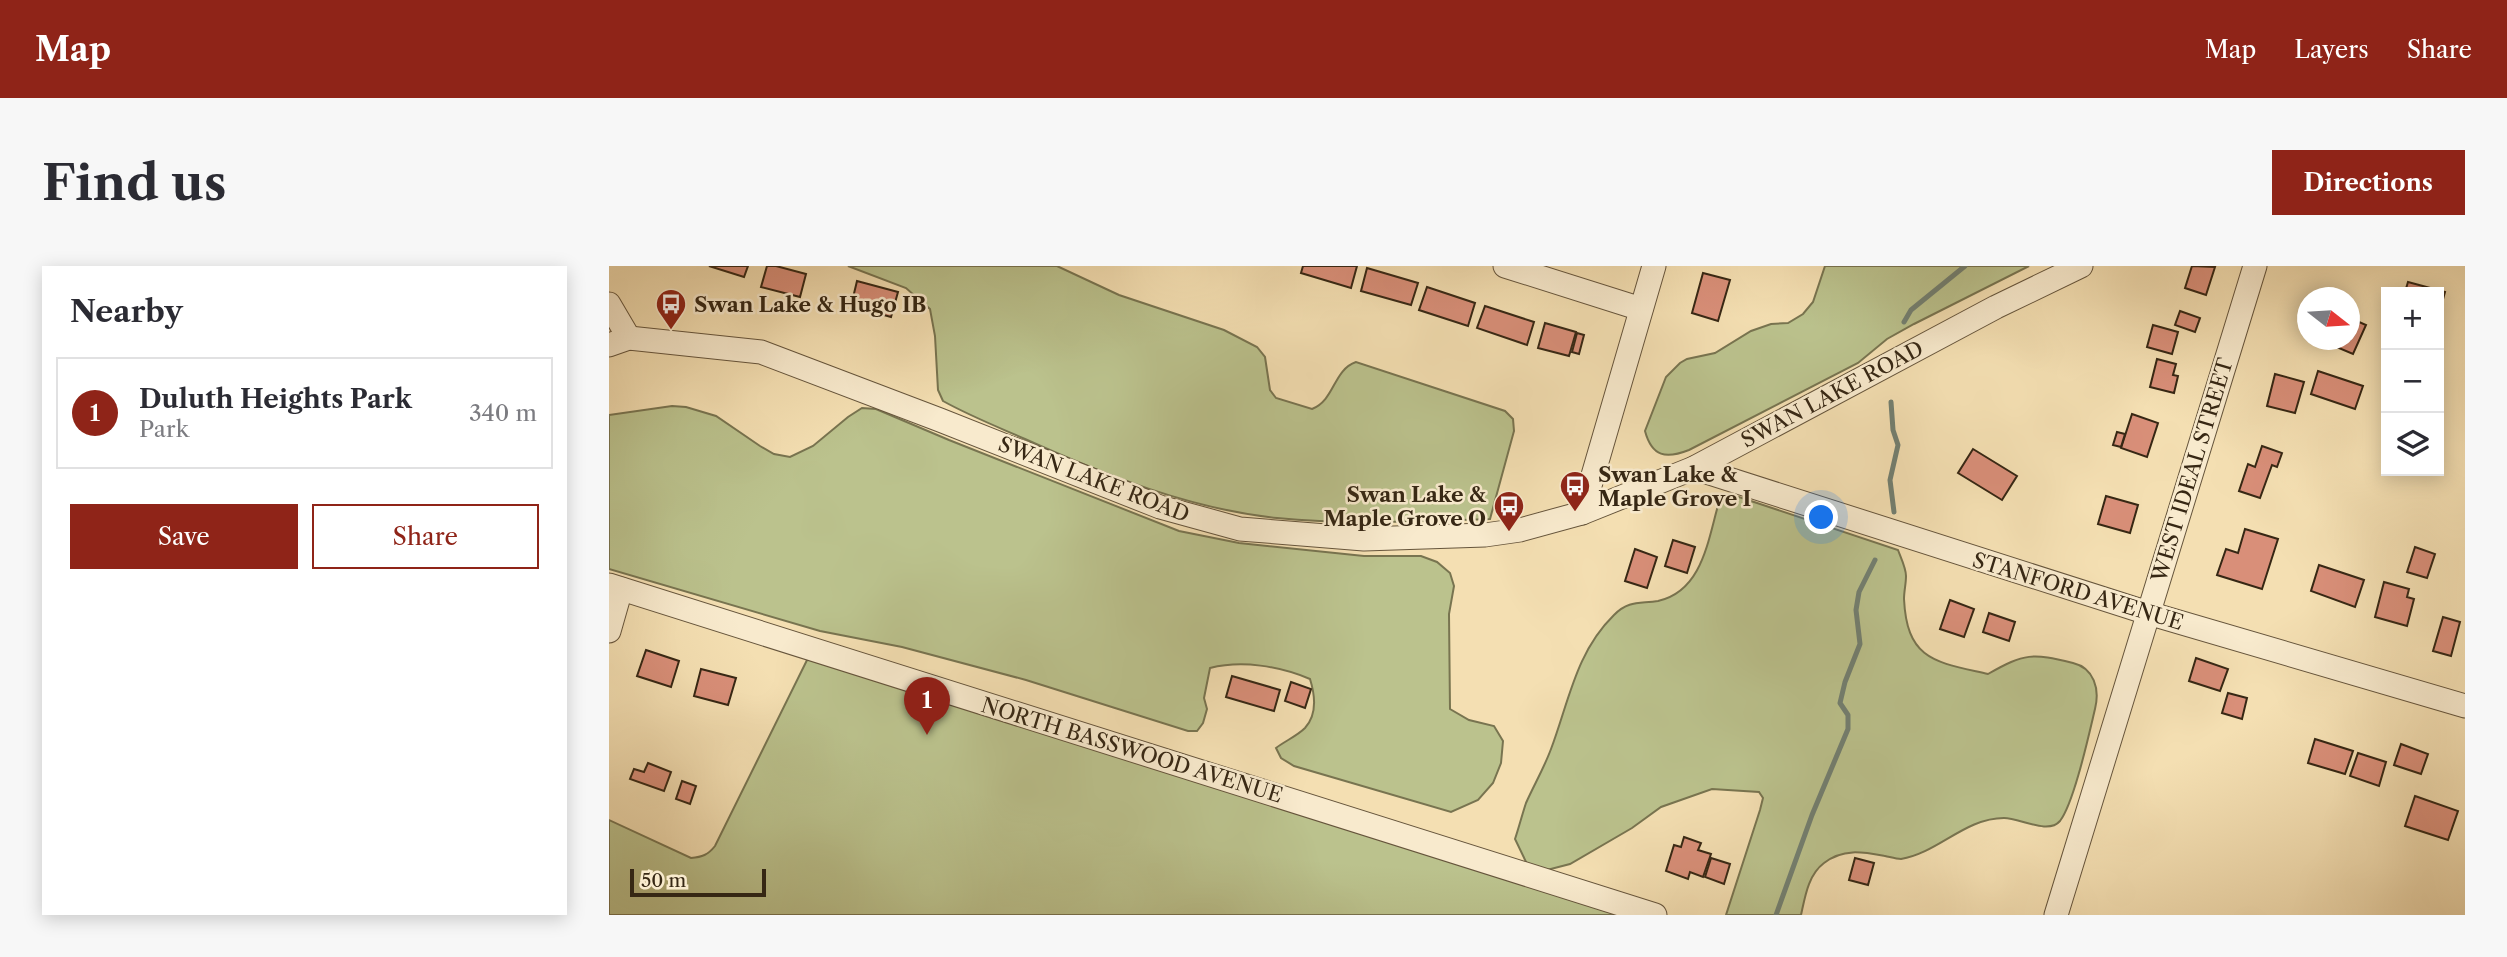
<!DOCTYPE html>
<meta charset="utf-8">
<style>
:root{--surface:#fff;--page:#f7f7f7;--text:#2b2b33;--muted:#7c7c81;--line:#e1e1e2;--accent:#8f2418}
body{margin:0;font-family:"Libre Caslon Text",serif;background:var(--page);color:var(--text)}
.controls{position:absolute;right:21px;top:21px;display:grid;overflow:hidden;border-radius:0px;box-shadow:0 4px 18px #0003}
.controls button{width:63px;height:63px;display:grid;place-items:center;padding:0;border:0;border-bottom:2px solid var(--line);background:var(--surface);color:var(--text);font:35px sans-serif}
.compass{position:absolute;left:1688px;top:21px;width:63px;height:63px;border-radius:50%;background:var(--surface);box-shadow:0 4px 18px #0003;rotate:107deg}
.scale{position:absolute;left:21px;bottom:18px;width:136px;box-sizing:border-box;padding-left:7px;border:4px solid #362714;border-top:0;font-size:19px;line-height:24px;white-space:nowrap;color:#362714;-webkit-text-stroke:5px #f8eacd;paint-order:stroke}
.you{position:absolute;left:1213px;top:252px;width:24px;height:24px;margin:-18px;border:5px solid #fff;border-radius:50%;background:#1a73e8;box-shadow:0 0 0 10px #1a73e833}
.badge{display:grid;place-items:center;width:46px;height:46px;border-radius:50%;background:var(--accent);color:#fff;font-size:23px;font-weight:700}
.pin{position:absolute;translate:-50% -58px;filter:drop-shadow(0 2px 4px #0008)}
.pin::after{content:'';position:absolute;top:37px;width:24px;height:21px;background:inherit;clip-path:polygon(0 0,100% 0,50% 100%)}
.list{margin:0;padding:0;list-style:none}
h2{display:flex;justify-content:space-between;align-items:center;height:91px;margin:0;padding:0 28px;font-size:30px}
h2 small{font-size:23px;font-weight:400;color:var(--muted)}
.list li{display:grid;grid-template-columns:46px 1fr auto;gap:21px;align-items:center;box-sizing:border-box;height:112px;margin:0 14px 14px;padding:0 14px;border:2px solid var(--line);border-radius:0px}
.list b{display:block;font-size:26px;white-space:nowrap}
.list p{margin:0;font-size:23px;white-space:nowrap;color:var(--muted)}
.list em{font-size:23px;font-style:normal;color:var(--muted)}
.actions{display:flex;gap:14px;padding:21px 28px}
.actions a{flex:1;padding:16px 0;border:2px solid var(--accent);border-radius:0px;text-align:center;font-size:24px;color:var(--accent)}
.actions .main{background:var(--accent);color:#fff}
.icon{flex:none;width:38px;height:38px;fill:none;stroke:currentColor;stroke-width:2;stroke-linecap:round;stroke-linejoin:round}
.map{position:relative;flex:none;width:1856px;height:649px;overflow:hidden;border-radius:0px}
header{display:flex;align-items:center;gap:42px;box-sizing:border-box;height:98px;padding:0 35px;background:var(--accent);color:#fff}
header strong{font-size:33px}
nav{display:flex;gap:38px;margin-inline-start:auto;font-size:24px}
.intro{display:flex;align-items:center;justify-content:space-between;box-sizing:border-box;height:168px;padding:0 42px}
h1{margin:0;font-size:49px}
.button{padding:18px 32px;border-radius:0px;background:var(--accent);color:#fff;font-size:24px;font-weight:700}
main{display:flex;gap:42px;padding:0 42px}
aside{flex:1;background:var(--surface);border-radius:0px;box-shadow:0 4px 18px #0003}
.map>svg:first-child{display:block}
</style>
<header>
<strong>Map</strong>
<nav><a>Map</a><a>Layers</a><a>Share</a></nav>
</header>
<div class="intro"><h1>Find us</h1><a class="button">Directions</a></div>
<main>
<aside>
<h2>Nearby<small></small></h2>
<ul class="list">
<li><span class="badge">1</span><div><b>Duluth Heights Park</b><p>Park</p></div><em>340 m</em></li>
</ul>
<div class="actions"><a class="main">Save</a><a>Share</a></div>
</aside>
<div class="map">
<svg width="1856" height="649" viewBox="0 0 1856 649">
<rect width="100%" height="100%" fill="#f4dfb2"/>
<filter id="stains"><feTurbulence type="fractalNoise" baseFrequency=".00286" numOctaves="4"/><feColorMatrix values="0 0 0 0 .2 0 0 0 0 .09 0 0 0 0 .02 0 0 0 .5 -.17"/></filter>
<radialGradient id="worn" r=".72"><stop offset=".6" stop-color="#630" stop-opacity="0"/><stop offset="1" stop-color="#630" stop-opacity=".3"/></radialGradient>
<g fill="#bbc28d" stroke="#787450" stroke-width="2">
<path d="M 239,0 L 448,0 L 510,29 L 615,64 L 648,81 L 656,91 L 661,124 L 667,132 L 703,143 C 726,134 724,104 747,96 L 896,145 L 904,153 L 905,165 L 881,253 C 811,255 738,259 668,252 C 581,243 496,209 416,173 C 389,161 361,150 334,135 L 329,124 L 326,70 L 321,43 L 297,22 Z"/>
<path d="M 1216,0 L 1420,0 L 1305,58 L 1278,73 L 1249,97 L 1080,184 C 1057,193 1043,191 1036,165 L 1057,111 L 1071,97 L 1078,93 L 1106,87 L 1142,65 L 1162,58 L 1179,57 L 1194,48 L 1204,36 Z"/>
<path d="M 63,140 L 77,141 L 107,150 L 151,180 L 165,188 L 181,191 L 204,180 L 239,151 L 253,142 L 267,143 L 340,174 L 570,265 L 630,277 L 755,290 L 812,290 L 828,296 L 841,307 L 845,320 L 840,348 L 841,443 L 860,454 L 885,460 L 894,475 L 892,497 L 884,517 L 869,534 L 842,546 L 685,500 L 672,492 L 667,482 C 676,475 688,470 696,462 C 708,449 706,429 701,413 C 670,400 633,394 601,402 L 595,432 L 598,443 L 594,457 L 588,465 L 579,465 L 417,414 L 293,381 L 211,365 L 0,303 L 0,149 Z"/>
<path d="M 1119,231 L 1130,231 L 1289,284 C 1292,292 1297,302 1297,310 C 1297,318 1295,325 1295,333 C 1298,395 1327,396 1379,408 C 1416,387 1423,387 1464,397 C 1485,402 1491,423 1486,443 C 1480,468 1465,537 1451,555 C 1439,569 1411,552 1395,552 C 1356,552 1329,587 1292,593 C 1287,593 1281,591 1276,590 C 1254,586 1234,582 1215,597 C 1199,609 1196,631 1192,649 L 1117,649 L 1151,544 L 1154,532 L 1150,526 L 1103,523 L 1052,541 L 1023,562 L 961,598 L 938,604 L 918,598 L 906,573 C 910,561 913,549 917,537 C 925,519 935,502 942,483 C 960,435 967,386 1005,349 C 1020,334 1031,338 1049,335 C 1094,325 1099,273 1110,236 Z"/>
<path d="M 203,384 L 1014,649 L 0,649 L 0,554 L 82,592 C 93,591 99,589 106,580 Z"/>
</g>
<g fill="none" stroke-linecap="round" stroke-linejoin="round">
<g stroke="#738072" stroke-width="5">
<path d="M 1295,56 L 1302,44 L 1356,0"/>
<path d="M 1282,136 L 1284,164 L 1289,179 L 1281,214 L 1285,246"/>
<path d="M 1167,649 L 1203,549 L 1239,463 L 1239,449 L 1231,437 L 1236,416 L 1251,378 L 1247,344 L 1250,326 L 1266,294"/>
</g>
</g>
<g fill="#d98f79" stroke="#362714" stroke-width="2">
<path d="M 100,0 L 139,0 L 135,11 Z"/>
<path d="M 158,0 L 167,0 L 197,8 L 191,31 L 152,21 Z"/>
<path d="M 694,0 L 748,0 L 742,22 L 692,7 Z"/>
<path d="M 1583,0 L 1606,1 L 1597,29 L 1576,22 Z"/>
<path d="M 758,2 L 809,17 L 802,39 L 752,25 Z"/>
<path d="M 1094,7 L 1121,14 L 1109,55 L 1083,47 Z"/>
<path d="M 248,15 L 289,26 L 282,51 L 242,40 Z"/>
<path d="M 1799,16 L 1836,26 L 1830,48 L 1830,26 L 1796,26 Z"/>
<path d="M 818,21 L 866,37 L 859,60 L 810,44 Z"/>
<path d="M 876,40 L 925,56 L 918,79 L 868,62 Z"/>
<path d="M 1571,45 L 1591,52 L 1586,66 L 1566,59 Z"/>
<path d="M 1741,52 L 1757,59 L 1744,88 L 1711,74 L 1741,74 Z"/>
<path d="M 936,57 L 967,66 L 960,90 L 929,82 Z"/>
<path d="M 1544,59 L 1569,66 L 1563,88 L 1538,81 Z"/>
<path d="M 968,67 L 975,69 L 970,88 L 963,86 Z"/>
<path d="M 1548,93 L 1567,98 L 1564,109 L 1569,110 L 1565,127 L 1541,121 Z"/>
<path d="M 1709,105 L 1754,120 L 1746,143 L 1702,128 Z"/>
<path d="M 1666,108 L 1695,116 L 1686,147 L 1658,140 Z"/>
<path d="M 1523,148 L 1549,157 L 1538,191 L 1512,182 Z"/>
<path d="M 1508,166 L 1516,168 L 1512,181 L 1504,179 Z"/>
<path d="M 1653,180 L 1673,187 L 1668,201 L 1663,199 L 1651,232 L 1630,225 L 1639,198 L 1646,201 Z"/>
<path d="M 1364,183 L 1408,210 L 1393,234 L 1349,207 Z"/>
<path d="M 1497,230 L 1529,239 L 1521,267 L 1489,258 Z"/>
<path d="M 1636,263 L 1669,273 L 1653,323 L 1608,309 L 1617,283 L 1629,287 Z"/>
<path d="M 1064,274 L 1086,281 L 1078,307 L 1056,300 Z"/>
<path d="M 1806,281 L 1826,288 L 1818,312 L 1798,306 Z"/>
<path d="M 1026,283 L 1048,291 L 1038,322 L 1016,315 Z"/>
<path d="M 1710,299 L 1755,314 L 1746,341 L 1702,325 Z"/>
<path d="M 1775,316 L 1800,323 L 1798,331 L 1805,333 L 1798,360 L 1766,351 Z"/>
<path d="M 1341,334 L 1365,343 L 1355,371 L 1331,363 Z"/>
<path d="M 1380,347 L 1406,356 L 1400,375 L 1374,366 Z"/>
<path d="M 1834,351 L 1851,356 L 1842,390 L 1824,385 Z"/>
<path d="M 37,384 L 70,395 L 62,421 L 28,410 Z"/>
<path d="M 1587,392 L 1619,403 L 1611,425 L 1580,415 Z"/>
<path d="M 92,403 L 127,412 L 119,439 L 85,430 Z"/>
<path d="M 623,410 L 671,424 L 665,445 L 617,431 Z"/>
<path d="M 682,416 L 702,423 L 696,442 L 676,435 Z"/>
<path d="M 1619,427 L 1638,432 L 1633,453 L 1613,447 Z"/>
<path d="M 1706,473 L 1744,485 L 1736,508 L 1699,497 Z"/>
<path d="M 1792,478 L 1819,488 L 1812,508 L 1785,499 Z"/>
<path d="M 1749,487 L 1777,496 L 1770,520 L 1741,510 Z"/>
<path d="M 39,497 L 62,506 L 55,525 L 21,513 L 25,503 L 35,506 Z"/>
<path d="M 73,515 L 87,520 L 81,538 L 67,533 Z"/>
<path d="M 1806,530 L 1849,545 L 1839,574 L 1796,560 Z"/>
<path d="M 1075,571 L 1092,577 L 1089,584 L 1102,588 L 1094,611 L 1081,606 L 1079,613 L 1057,605 L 1065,579 L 1072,581 Z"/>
<path d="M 1102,592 L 1121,598 L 1115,618 L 1096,611 Z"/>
<path d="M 1246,592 L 1265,597 L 1259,619 L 1240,614 Z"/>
</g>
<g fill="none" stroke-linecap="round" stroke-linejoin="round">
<g stroke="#66553c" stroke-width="25">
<g id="minor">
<path d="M 896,0 L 1032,43"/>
<path d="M 0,38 L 20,72"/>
<path d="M 0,79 L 20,72 L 152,86 L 331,154 L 551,241 L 631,263 L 755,273 L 876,269 L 911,264 L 973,247 L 1085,202 L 1387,41 L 1472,0"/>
<path d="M 1085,202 L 1539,347 L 1856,440"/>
<path d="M 973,247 L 1045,0"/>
<path d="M 0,319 L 1046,649"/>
<path d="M 0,365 L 12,323"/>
<path d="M 1447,649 L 1646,0"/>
</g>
</g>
<use href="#minor" stroke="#f8eacd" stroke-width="23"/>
</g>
<defs>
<g id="bus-pin" transform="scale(1.575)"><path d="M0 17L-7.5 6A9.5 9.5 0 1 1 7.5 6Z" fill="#8f2418" stroke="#f8eacd"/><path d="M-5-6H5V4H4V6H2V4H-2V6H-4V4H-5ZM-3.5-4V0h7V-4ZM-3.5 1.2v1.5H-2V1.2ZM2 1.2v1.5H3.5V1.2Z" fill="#fff"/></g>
</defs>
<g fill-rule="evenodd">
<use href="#bus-pin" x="62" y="38"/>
<use href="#bus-pin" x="966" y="220"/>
<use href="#bus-pin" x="900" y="240"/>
</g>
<g text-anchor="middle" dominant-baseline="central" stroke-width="5" stroke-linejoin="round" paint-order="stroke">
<g font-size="21" font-weight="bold" fill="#362714" stroke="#f8eacd" text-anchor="start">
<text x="85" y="38">Swan Lake &amp; Hugo IB</text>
<text x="989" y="208">Swan Lake &amp;<tspan x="989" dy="24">Maple Grove I</tspan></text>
<text x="877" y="228" text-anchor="end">Swan Lake &amp;<tspan x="877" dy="24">Maple Grove O</tspan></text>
</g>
<g font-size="21" fill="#362714" stroke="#f8eacd">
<text transform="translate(1223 128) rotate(-28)">SWAN LAKE ROAD</text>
<text transform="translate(1583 204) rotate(-73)">WEST IDEAL STREET</text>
<text transform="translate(485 213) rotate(21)">SWAN LAKE ROAD</text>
<text transform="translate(1469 325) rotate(17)">STANFORD AVENUE</text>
<text transform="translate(523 484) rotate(17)">NORTH BASSWOOD AVENUE</text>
</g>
</g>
<rect width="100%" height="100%" filter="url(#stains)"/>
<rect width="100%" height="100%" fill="url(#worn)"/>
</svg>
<div class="controls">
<button>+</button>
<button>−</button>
<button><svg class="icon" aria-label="layers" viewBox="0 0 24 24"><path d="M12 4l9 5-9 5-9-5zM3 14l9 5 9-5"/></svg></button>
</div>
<svg class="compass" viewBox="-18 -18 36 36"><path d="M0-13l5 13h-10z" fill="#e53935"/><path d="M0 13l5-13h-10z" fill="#7c7c81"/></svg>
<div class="scale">50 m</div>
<div class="you"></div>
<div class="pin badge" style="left:318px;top:469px">1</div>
</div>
</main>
